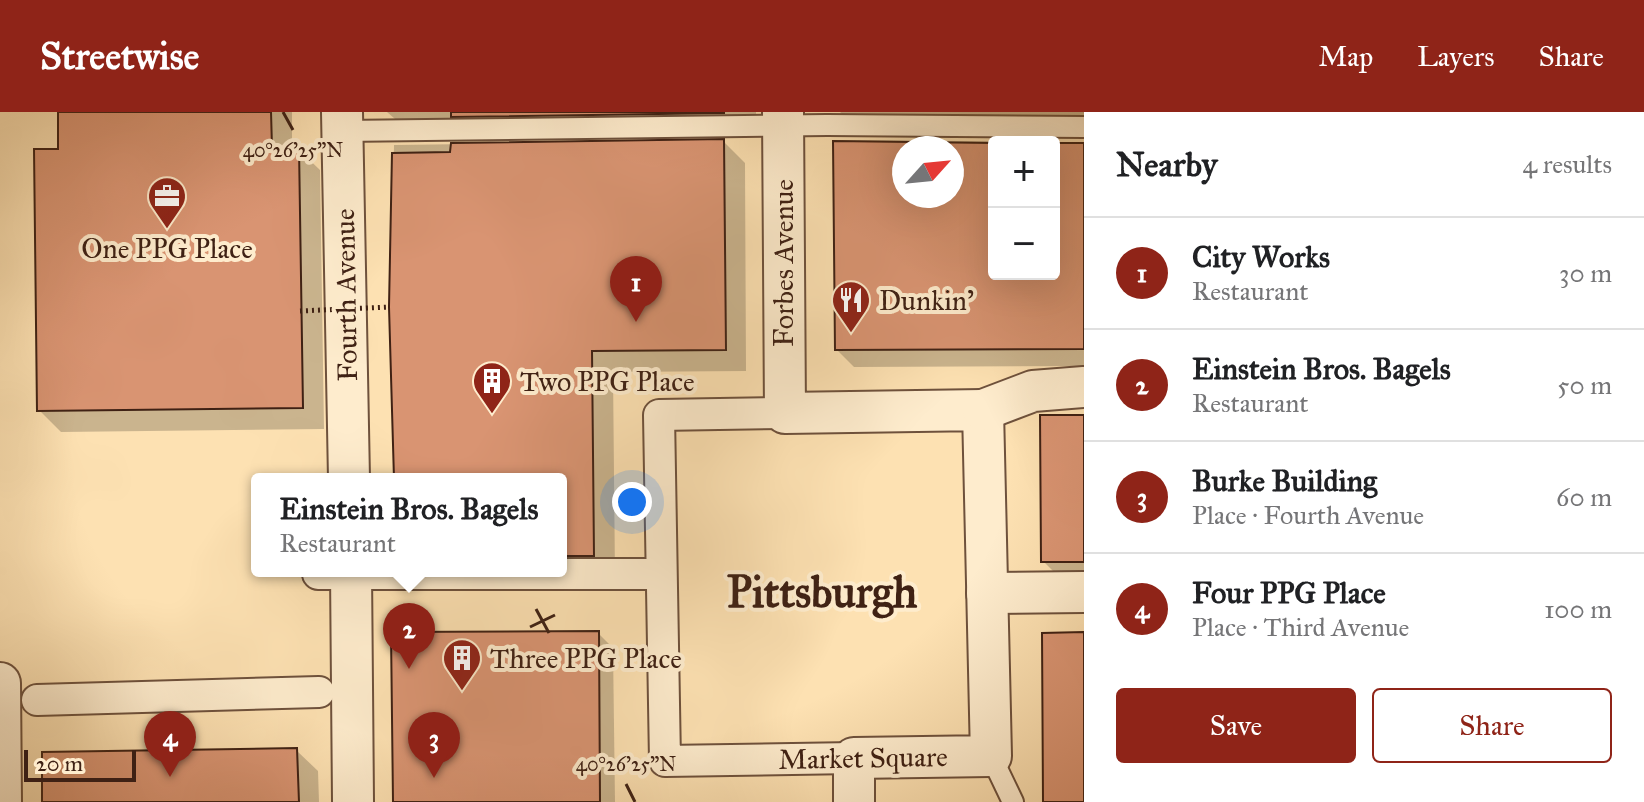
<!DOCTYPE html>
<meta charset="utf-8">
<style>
:root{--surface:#fff;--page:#f6f6f6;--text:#202124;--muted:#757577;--line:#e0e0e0;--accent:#8f2418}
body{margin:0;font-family:"IM FELL Great Primer",serif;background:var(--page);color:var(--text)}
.controls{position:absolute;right:24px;top:24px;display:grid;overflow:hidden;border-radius:8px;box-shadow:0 8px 32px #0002}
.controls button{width:72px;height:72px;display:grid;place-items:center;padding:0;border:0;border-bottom:2px solid var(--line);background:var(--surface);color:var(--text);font:40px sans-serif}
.compass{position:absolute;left:892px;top:24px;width:72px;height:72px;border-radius:50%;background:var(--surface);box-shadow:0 8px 32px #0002;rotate:63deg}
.scale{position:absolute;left:24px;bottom:20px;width:112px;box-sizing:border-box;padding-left:8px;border:4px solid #3f2114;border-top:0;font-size:22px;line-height:28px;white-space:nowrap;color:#3f2114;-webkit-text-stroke:6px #feeccd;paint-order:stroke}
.you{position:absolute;left:632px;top:390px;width:28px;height:28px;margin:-20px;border:6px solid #fff;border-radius:50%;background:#1a73e8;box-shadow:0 0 0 12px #1a73e833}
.badge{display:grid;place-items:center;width:52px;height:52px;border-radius:50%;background:var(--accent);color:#fff;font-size:26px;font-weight:700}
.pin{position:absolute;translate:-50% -66px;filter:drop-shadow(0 2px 4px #0008)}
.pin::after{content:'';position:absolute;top:42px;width:28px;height:24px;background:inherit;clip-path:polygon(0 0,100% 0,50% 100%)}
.popup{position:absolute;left:251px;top:361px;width:316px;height:104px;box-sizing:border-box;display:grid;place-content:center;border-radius:8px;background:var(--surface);filter:drop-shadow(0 2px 6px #0005);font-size:26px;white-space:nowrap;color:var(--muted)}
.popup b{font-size:30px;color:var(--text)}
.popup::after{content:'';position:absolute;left:50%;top:100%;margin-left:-16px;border:16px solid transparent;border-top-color:var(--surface)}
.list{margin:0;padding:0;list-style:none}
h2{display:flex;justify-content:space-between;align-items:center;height:104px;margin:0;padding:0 32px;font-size:34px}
h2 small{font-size:26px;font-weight:400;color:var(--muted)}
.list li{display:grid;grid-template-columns:52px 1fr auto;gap:24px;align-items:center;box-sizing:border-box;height:112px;padding:0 32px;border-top:2px solid var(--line)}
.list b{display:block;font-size:30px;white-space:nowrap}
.list p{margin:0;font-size:26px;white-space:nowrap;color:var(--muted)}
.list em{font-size:26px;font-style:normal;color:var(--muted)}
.actions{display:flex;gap:16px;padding:24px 32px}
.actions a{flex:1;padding:18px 0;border:2px solid var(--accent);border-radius:8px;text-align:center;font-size:28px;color:var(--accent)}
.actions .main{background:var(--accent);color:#fff}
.map{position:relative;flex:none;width:1084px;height:690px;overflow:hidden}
header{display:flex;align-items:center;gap:48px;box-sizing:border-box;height:112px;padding:0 40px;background:var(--accent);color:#fff}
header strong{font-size:38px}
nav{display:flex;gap:44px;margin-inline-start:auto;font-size:28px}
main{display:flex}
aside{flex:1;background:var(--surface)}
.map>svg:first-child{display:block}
</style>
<header>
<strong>Streetwise</strong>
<nav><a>Map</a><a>Layers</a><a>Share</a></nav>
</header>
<main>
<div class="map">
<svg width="1084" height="690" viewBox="0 0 1084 690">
<rect width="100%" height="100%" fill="#fde1b2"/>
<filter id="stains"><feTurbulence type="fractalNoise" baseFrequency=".0025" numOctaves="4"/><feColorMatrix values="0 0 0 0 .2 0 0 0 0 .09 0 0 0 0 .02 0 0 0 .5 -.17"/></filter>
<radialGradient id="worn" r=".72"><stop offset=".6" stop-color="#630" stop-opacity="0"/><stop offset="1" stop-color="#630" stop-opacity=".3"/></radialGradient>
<g fill="#0003" fill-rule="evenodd">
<path d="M 60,0 L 292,0 L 292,37 L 298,37 L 320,58 L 324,317 L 61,320 L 39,298 L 60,39 Z"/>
<path d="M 387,0 L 756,0 L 756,24 L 419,28 Z"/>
<path d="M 840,0 L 1084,0 L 1084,18 L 855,14 Z"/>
<path d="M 839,28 L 1067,30 L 1072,35 L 1084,33 L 1084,254 L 854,255 L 837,238 ZM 994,30 L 1054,30 L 1054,162 L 994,162 ZM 904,36 L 952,36 L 952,84 L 904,84 Z"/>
<path d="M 723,29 L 745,51 L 746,259 L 613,260 L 615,464 L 561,459 L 561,367 L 396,367 L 391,195 L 394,33 Z"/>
<path d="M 1084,305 L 1084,462 L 1056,462 L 1043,449 Z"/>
<path d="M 598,521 L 613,536 L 615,690 L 395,690 Z"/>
<path d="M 296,638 L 318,659 L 319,690 L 44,690 Z"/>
</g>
<g fill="#d99472" stroke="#3f2114" stroke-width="2" fill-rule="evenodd">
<path d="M 58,0 L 271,0 L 272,35 L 299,35 L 303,296 L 37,299 L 34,37 L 58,37 Z"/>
<path d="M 451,0 L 724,0 L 724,1 L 451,5 Z"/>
<path d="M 724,27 L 726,238 L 592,239 L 594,444 L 561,444 L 561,367 L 394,367 L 389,195 L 392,41 L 450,40 L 451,31 Z"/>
<path d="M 833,29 L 994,31 L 994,162 L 1054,162 L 1054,31 L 1084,31 L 1084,237 L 835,238 ZM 904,36 L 952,36 L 952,84 L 904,84 Z"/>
<path d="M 1040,303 L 1084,303 L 1084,450 L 1041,450 Z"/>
<path d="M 599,519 L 600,690 L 393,690 L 391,520 Z"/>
<path d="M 1084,520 L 1084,690 L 1043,690 L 1042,521 Z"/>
<path d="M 297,636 L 299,690 L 42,690 L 42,640 Z"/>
</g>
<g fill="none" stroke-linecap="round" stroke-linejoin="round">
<g stroke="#6e513c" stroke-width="24">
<g id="service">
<path d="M 342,19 L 827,13 L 1084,15"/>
<path d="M 991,644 L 1013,690"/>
</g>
</g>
<g stroke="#6e513c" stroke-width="34">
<g id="pedestrian">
<path d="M 785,301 L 659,303 L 665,649 L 854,646"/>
<path d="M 318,462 L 660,462"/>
<path d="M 37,588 L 319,580"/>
</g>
</g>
<g stroke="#6e513c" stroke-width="44">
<g id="minor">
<path d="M 342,0 L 349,367"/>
<path d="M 783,0 L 785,301 L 983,298 L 991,644 L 854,646 L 854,690"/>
<path d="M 983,298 L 1033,279 L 1084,275"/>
<path d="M 351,459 L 353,690"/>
<path d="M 987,481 L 1084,480"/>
<path d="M 0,571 L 1,690"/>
</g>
</g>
<use href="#service" stroke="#feeccd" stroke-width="20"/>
<use href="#pedestrian" stroke="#feeccd" stroke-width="30"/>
<use href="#minor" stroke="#feeccd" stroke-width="40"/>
<path stroke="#3f2114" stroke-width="5" stroke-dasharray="2 4" stroke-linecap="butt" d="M 300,199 L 389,195"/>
</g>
<path fill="none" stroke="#3f2114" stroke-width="3" d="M 283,0 L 293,18M 536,497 L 549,521M 530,515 L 555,503M 626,672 L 635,690"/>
<defs>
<g id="office-pin" transform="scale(2)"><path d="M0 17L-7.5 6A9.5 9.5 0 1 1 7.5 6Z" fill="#8f2418" stroke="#feeccd"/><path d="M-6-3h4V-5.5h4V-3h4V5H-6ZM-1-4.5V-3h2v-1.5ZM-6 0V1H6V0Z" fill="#fff"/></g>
<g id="restaurant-pin" transform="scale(2)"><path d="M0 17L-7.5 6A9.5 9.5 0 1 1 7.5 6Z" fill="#8f2418" stroke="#feeccd"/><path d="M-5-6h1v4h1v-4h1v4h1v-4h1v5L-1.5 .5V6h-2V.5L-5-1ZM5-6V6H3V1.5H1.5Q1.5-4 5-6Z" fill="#fff"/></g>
<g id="building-pin" transform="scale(2)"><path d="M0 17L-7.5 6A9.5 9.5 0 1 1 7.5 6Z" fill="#8f2418" stroke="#feeccd"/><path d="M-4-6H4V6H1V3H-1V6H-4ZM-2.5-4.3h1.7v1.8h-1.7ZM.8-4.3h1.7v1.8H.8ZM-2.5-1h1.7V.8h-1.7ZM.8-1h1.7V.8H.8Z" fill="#fff"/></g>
</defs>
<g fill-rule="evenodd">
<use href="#office-pin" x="167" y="84"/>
<use href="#restaurant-pin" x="851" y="188"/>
<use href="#building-pin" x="492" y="269"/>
<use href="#building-pin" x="462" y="546"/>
</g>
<g text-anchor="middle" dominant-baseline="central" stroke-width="8" stroke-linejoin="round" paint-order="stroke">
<g font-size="28" fill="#3f2114" stroke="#feeccd" text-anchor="start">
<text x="167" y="136" text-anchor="middle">One PPG Place</text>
<text x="879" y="188">Dunkin'</text>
<text x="520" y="269">Two PPG Place</text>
<text x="490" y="546">Three PPG Place</text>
</g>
<g font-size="28" fill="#3f2114" stroke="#feeccd">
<text transform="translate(783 151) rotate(-90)">Forbes Avenue</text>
<text transform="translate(346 183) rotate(-91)">Fourth Avenue</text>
<text transform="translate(863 646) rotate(-1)">Market Square</text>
</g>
<g font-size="44" font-weight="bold" fill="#3f2114" stroke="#feeccd">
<text x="822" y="480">Pittsburgh</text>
</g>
</g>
<g font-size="20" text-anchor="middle" fill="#3f2114" stroke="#feeccd" stroke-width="8" stroke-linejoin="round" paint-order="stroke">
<text x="293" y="45">40°26'25"N</text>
<text x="626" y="659">40°26'25"N</text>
</g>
<rect width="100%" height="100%" filter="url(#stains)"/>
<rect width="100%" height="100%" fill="url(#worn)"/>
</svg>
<div class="controls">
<button>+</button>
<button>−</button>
</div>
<svg class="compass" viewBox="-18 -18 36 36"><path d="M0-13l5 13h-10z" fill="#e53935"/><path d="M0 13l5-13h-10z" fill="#757577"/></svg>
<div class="scale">20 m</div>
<div class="you"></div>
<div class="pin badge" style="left:636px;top:210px">1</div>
<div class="pin badge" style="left:409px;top:557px">2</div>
<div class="popup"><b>Einstein Bros. Bagels</b>Restaurant</div>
<div class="pin badge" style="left:434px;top:666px">3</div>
<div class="pin badge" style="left:170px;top:665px">4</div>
</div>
<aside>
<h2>Nearby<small>4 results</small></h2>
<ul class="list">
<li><span class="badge">1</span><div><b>City Works</b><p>Restaurant</p></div><em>30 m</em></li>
<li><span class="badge">2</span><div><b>Einstein Bros. Bagels</b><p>Restaurant</p></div><em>50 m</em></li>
<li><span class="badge">3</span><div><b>Burke Building</b><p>Place · Fourth Avenue</p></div><em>60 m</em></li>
<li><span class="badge">4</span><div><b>Four PPG Place</b><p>Place · Third Avenue</p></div><em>100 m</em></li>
</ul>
<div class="actions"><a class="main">Save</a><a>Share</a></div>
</aside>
</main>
